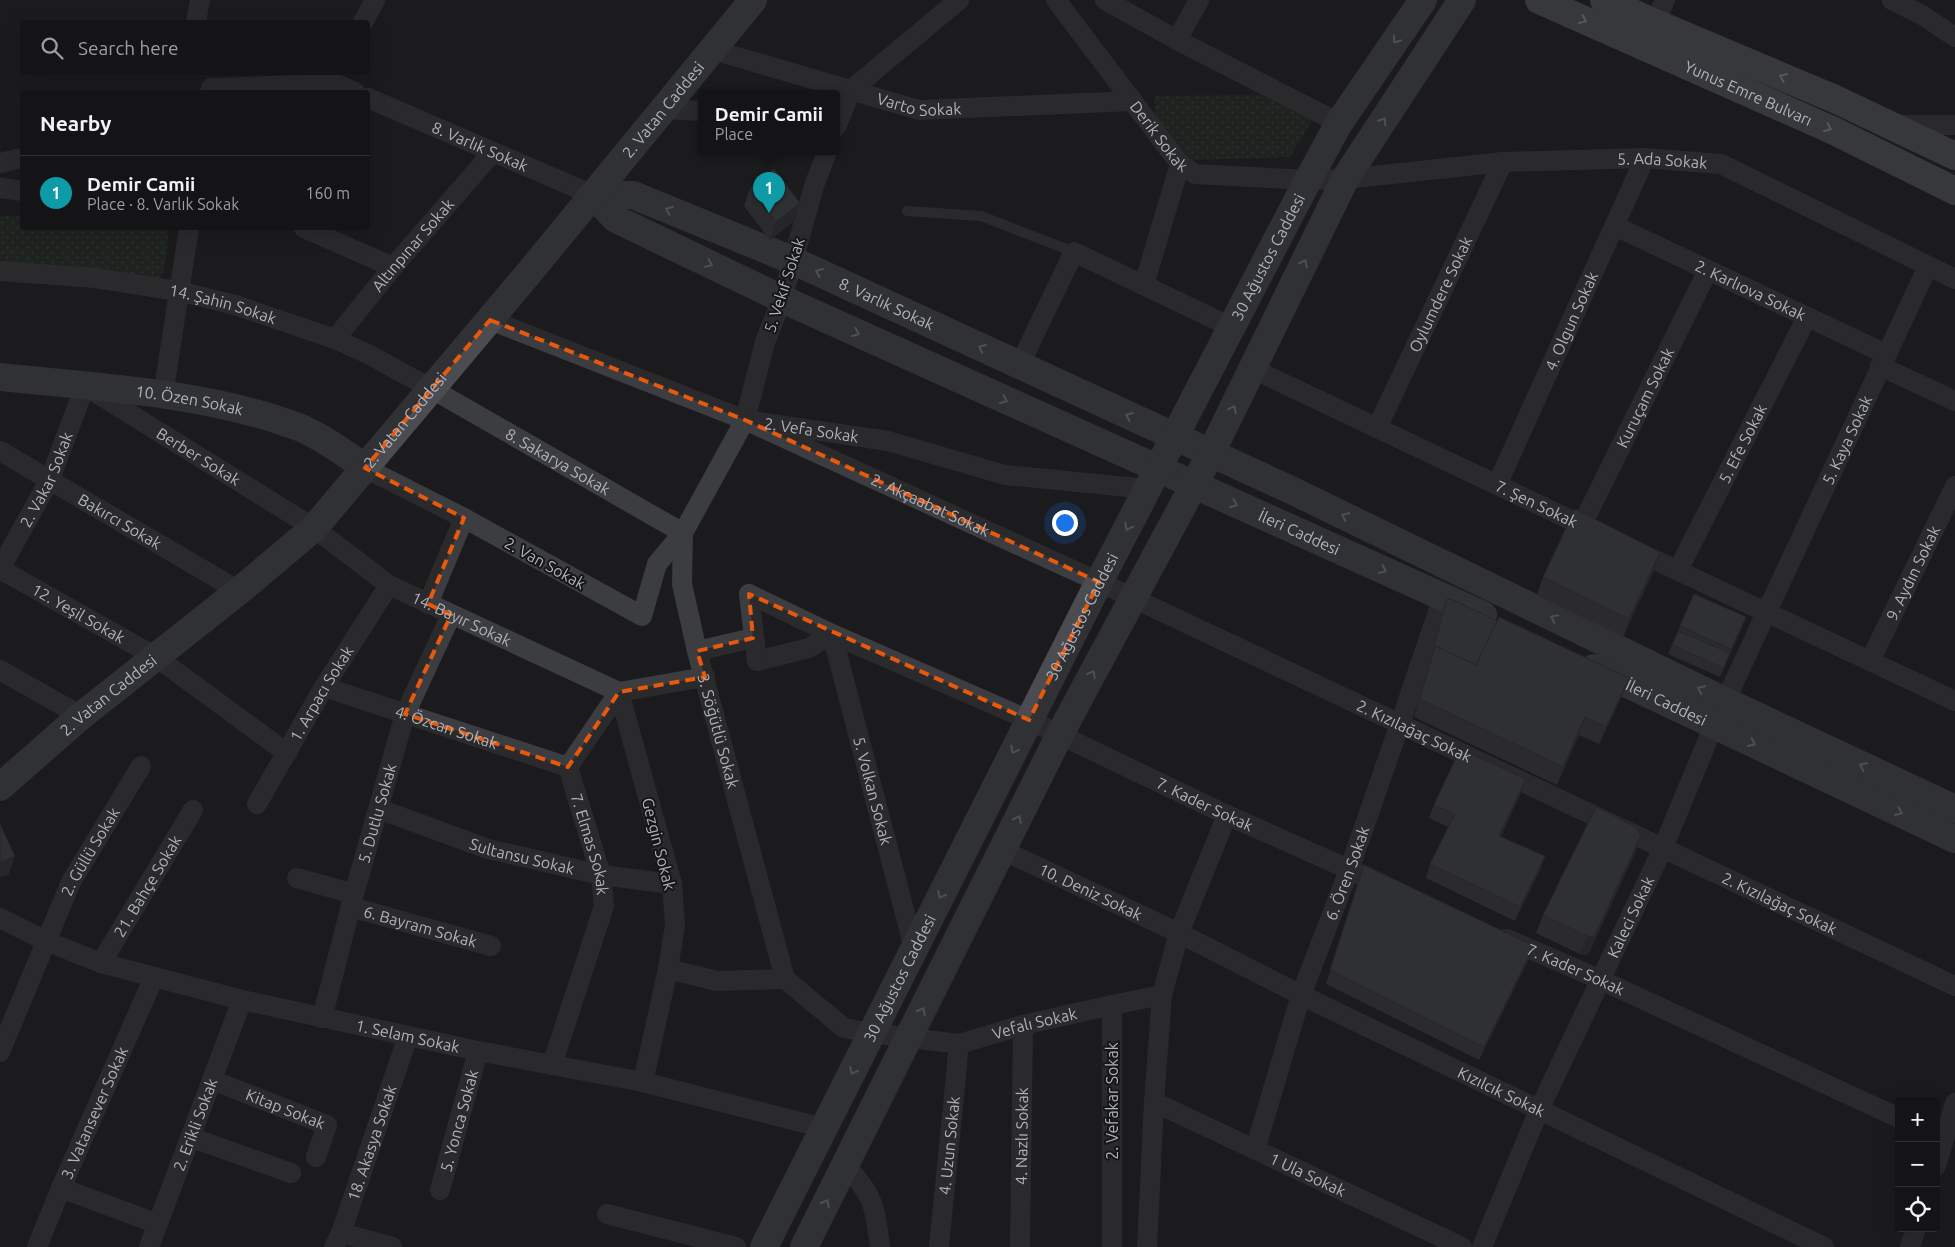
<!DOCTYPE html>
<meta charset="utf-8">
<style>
:root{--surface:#141416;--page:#212123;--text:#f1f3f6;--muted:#9d9ea1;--line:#333335;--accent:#0b8043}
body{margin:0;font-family:Ubuntu,sans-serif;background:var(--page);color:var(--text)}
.controls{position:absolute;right:15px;bottom:15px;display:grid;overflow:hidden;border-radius:5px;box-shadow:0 5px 20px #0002}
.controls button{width:45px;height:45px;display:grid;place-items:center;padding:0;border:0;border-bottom:1px solid var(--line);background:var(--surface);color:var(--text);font:25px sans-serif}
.you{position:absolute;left:1064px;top:522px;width:18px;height:18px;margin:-12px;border:4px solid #fff;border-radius:50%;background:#1a73e8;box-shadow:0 0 0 8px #1a73e833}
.badge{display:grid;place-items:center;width:32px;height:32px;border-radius:50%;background:var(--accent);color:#fff;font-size:16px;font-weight:700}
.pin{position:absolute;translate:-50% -41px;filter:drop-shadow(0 1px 2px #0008)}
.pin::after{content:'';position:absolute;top:26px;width:18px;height:15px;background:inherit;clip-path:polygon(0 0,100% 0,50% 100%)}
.popup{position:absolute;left:698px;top:90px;width:142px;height:65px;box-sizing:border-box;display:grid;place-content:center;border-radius:5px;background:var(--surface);filter:drop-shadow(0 1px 4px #0005);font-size:16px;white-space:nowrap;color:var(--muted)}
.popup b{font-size:19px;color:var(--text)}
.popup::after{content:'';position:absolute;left:50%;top:100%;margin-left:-10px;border:10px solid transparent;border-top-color:var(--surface)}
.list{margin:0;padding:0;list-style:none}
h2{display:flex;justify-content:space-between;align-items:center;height:65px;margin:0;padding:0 20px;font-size:21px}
h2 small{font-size:16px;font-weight:400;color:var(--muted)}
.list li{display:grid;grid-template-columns:32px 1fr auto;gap:15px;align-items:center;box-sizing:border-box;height:75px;padding:0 20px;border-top:1px solid var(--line)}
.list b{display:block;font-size:19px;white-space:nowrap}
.list p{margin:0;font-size:16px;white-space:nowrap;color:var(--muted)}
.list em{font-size:16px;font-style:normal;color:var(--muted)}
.icon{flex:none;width:28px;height:28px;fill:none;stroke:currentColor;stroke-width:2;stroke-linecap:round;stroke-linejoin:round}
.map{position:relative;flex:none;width:1955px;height:1247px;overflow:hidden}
.search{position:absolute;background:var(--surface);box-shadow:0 5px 20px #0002;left:20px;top:20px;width:350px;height:55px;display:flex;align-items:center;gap:12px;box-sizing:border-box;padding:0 18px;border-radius:5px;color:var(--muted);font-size:19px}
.panel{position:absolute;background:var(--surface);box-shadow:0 5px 20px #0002;left:20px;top:90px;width:350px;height:140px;border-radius:5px}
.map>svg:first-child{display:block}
</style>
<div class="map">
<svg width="1955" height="1247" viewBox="0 0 1955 1247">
<defs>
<pattern id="grass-dots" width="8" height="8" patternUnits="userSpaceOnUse" patternTransform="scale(1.25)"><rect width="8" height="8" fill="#252d25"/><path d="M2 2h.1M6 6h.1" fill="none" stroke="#424943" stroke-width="1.8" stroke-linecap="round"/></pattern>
</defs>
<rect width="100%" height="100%" fill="#1b1b1d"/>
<g fill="url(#grass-dots)">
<path d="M 1261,95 L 1312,121 L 1290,157 L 1193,160 L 1179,153 L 1155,119 L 1154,96 Z"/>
<path d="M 0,216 L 22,216 L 22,228 L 167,228 C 169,243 166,269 158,283 L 0,266 Z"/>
</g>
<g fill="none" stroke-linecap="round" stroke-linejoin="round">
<path stroke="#3c3d41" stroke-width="10" d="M 907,211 L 981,216 L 1074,252"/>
<g stroke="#3c3d41" stroke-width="20">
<path id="s1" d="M 1056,0 L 1180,164 L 1195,174 L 1308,180 L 1345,179 L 1503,162 L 1645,158 L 1721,164 L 1955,279"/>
<path d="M 1105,0 L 1177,40 L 1339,123"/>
<path d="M 1892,0 L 1922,15 L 1955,37"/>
<path d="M 196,22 L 200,0"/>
<path d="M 363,22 L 375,0"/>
<path d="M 1655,23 L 1665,0"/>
<path d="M 1177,40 L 1199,0"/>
<path id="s2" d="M 713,50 L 919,110 L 1133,101"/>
<path d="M 210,92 L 211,88 L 336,84 L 355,92"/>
<path id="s3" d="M 368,98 L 593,195"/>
<path d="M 665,109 L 702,111"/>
<path d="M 1894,125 L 1955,125"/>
<path d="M 836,127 L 851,90 L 959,0"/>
<path id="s4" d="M 827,152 L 815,183 L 782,299 L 765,342 L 745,420 L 683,533 L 682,584 L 697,651 L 785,979 L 844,1028 L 872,1033 L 959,1044 L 1023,1025 L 1112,1005"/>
<path d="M 0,163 L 22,158"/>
<path d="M 0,188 L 22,191"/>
<path id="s5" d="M 1615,226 L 1886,354"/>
<path d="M 304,228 L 393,267"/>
<path id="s6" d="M 0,271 L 95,278 L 178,291 L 235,305 L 335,339 L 368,354 L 432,389 L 683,533 L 657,564 L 642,616 L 464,518 L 365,468"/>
<path d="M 1144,285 L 1180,164"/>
<path id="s7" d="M 490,320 L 745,420 L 888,441 L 1005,475 L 1148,489"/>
<path id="s8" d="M 335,339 L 393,267 L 493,152"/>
<path d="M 1019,366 L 1074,252 L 1231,327"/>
<path d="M 1880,366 L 1955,401"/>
<path id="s9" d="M 1253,369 L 1594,531"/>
<path d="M 163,395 L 189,228"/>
<path id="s10" d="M 745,420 L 1099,582 L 1955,986"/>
<path id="s11" d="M 1377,428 L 1503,162"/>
<path id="s12" d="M 0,451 L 239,591"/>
<path id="s13" d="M 1497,485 L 1645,158"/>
<path id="s14" d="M 1582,525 L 1708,270"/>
<path d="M 1634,550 L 1955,701"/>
<path id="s15" d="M 0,569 L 50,479 L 85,386 L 314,528 L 389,585 L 619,692 L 568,767 L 601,875 L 604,906 L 552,1065"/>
<path id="s16" d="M 0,569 L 156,657 L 287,753"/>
<path id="s17" d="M 1678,570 L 1807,317"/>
<path id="s18" d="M 749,594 L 832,634 L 1029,720 L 1227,815 L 1384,885"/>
<path id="s19" d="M 749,594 L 757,661 L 809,648 L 832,634 L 914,948"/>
<path d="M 428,604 L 464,518"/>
<path d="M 697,651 L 753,638"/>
<path id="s20" d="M 1870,661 L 1955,486"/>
<path d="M 0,670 L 81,716"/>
<path id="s21" d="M 324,687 L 568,767"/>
<path id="s22" d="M 257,804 L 324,687 L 389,585"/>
<path id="s23" d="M 379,809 L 488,849 L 601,875 L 672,884"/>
<path id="s24" d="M 1002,850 L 1179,933 L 1301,995 L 1824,1247"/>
<path d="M 297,878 L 354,894"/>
<path id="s25" d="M 351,907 L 491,946"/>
<path id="s26" d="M 0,918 L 46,941 L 101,963 L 242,1000 L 478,1051 L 643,1082 L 824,1128"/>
<path id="s27" d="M 1507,939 L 1601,980 L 1899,1118"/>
<path id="s28" d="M 101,963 L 193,810"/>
<path d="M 668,969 L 717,981 L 785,979"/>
<path id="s29" d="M 322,1018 L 354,894 L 405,714 L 451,615"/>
<path id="s30" d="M 0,1052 L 71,882 L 141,766"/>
<path id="s31" d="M 212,1080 L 327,1125 L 316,1157"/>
<path d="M 643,1082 L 668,969 L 675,925 L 672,884 L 619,692 L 705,677"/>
<path id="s32" d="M 1154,1102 L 1462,1247"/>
<path d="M 190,1137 L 291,1173"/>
<path id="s33" d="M 1255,1150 L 1301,995 L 1349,870 L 1400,724 L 1443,597"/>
<path d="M 845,1165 C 874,1195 875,1207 880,1247"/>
<path d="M 1936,1166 L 1955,1103"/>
<path d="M 61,1188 L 158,1224"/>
<path id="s34" d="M 440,1190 L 478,1051"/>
<path d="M 607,1214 L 736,1247"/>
<path d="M 341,1233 L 392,1247"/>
<path id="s35" d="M 37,1247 L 61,1188 L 154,977"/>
<path id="s36" d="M 149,1247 L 242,1000"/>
<path id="s37" d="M 334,1247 L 341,1233 L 408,1036"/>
<path id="s38" d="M 939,1247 L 959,1044"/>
<path id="s39" d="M 1020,1247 L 1023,1025"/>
<path d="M 1112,1247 L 1112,1005 L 1162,995"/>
<path d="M 1147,1247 L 1154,1102 L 1162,995 L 1179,933 L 1227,815"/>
<path id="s40" d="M 1482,1247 L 1539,1110 L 1663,848 L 1714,725 L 1928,266"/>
<path d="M 1910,1247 L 1916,1228"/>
</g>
<g stroke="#4a4c51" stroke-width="28">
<path id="s41" d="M 593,195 L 616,219 L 782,299 L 1483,615"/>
<path id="s42" d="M 593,195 L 633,195 L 794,261 L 1291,490 L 1725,701 L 1955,809"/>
<path id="s43" d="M 0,377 C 97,387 201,392 293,425 C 317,433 345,453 365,468"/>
<path id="s44" d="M 1594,668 L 1955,839"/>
<path id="s45" d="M 0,787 L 81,716 L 239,591 L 314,528 L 533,268 L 753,0"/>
<path id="s46" d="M 764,1247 L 1099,582 L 1308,180 L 1339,123 L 1423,0"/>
<path d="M 804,1247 L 1059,736 L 1211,453 L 1345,179 L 1462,0"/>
</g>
<g stroke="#585b60" stroke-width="28">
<path id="s47" d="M 1539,0 L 1832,130 L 1955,191"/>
<path d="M 1604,0 L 1655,23 L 1835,99 L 1955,156"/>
</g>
</g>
<g fill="#3e3f42">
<path d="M 750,188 L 794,221 L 770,240 L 744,206 Z"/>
<path d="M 1660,552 L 1654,570 L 1623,637 L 1537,595 L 1543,577 Z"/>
<path d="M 1694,594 L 1746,617 L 1741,630 L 1720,677 L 1668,654 Z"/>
<path d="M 1447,599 L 1622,696 L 1599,744 L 1579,735 L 1557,785 L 1414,717 L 1442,613 Z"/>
<path d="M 1526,779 L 1521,793 L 1501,836 L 1540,870 L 1515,921 L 1426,878 L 1430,864 L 1448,827 L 1429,818 L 1434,805 Z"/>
<path d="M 1635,853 L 1589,953 L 1586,955 L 1580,954 L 1536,933 L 1543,915 Z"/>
<path d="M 1364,865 L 1534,946 L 1529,959 L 1479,1060 L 1326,984 Z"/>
</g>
<g fill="#323336">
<path d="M 800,203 L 794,221 L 770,240 L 776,222 Z"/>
<path d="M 1660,552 L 1654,570 L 1623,637 L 1629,619 Z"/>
<path d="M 1746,617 L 1741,630 L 1720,677 L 1731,649 Z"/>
<path d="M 1629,678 L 1622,696 L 1599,744 L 1606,727 Z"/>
<path d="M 1585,717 L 1579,735 L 1557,785 L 1563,767 Z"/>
<path d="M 1526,779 L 1521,793 L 1494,849 L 1499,836 Z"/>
<path d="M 1641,835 L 1635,853 L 1589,953 L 1586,955 L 1580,954 L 1587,936 Z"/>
<path d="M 15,856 L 9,874 L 0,878 L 0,863 Z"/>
<path d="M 1545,856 L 1540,870 L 1515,921 L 1520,907 Z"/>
<path d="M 1534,946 L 1529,959 L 1479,1060 L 1484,1047 Z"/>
</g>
<g fill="#48494d" stroke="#323336">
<path d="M 774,169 L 800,203 L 776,222 L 750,188 Z"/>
<path d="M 1575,509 L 1660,552 L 1629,619 L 1543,577 Z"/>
<path d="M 1694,594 L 1746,617 L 1731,649 L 1680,626 Z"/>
<path d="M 1447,599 L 1451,599 L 1497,621 L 1476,665 L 1435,646 L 1433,650 Z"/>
<path d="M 1499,617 L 1629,678 L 1606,727 L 1585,717 L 1563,767 L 1420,699 L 1435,646 L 1476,665 Z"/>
<path d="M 1678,631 L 1730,653 L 1723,668 L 1672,645 Z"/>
<path d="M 1460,749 L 1526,779 L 1499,836 L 1545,856 L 1520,907 L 1430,864 L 1455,814 L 1434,805 Z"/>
<path d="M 1596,807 L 1636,827 L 1641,835 L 1595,935 L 1592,937 L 1587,936 L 1543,915 Z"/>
<path d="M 0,824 L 15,856 L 0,863 Z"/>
<path d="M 1364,865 L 1534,946 L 1484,1047 L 1330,970 Z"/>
</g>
<defs><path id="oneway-chevron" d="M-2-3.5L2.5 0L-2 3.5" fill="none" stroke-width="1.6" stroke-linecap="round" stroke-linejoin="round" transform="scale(1.25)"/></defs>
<g stroke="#9da1a9">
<use href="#oneway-chevron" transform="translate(1583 20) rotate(24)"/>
<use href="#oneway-chevron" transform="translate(1783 77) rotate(-157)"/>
<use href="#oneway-chevron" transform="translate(1828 128) rotate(24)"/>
</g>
<g stroke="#8b8f96">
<use href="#oneway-chevron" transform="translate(1396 40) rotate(125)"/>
<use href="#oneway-chevron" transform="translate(1383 121) rotate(-57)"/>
<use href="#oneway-chevron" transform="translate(669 210) rotate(-158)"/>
<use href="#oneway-chevron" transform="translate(1304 263) rotate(-64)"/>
<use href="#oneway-chevron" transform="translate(709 264) rotate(26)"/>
<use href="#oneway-chevron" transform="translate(819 272) rotate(-155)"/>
<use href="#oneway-chevron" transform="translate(856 333) rotate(24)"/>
<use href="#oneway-chevron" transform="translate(982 348) rotate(-155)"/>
<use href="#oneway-chevron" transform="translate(1004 400) rotate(24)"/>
<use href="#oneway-chevron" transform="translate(1233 409) rotate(-64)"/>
<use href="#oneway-chevron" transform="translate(1129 416) rotate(-155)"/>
<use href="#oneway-chevron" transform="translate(1234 504) rotate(24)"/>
<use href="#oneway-chevron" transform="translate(1345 516) rotate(-154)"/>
<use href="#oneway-chevron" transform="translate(1128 527) rotate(117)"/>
<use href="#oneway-chevron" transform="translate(1383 570) rotate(24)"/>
<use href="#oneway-chevron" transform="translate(1554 618) rotate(-154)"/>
<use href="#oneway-chevron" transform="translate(1092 674) rotate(-62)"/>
<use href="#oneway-chevron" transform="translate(1701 689) rotate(-154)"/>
<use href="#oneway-chevron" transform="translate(1752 743) rotate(25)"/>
<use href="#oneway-chevron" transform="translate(1014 750) rotate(117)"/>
<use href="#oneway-chevron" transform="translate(1863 766) rotate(-155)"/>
<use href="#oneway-chevron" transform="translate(1899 812) rotate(25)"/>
<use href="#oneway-chevron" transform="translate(1018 819) rotate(-64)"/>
<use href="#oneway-chevron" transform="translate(941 895) rotate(117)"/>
<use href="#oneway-chevron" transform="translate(922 1011) rotate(-63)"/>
<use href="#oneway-chevron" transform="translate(853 1071) rotate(117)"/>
<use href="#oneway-chevron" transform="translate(826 1203) rotate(-63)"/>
</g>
<path d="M0 0H1955V1247H0ZM 490,320 L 745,420 L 1099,582 L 1029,720 L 749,594 L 753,638 L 697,651 L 705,677 L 619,692 L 568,767 L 405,714 L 451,615 L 428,604 L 464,518 L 365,468 Z" fill="#1b1b1d" fill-opacity=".55" fill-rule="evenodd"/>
<path fill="none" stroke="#e8590c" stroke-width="4" stroke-dasharray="10 6" stroke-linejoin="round" d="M 490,320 L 745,420 L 1099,582 L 1029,720 L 749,594 L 753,638 L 697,651 L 705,677 L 619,692 L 568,767 L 405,714 L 451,615 L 428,604 L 464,518 L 365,468 Z"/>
<g text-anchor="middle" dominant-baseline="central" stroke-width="4" stroke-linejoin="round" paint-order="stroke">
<g font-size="16" fill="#aeb3bb" stroke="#161618">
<text stroke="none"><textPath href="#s47" startOffset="229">Yunus Emre Bulvarı</textPath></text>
<text stroke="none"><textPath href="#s2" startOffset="214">Varto Sokak</textPath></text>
<text stroke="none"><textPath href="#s45" startOffset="952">2. Vatan Caddesi</textPath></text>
<text stroke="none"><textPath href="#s1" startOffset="171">Derik Sokak</textPath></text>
<text stroke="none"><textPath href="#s3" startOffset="122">8. Varlık Sokak</textPath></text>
<text stroke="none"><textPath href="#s1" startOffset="692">5. Ada Sokak</textPath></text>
<text stroke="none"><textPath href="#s8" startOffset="122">Altınpınar Sokak</textPath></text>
<text stroke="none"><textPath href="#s46" startOffset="1111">30 Ağustos Caddesi</textPath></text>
<text transform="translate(784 285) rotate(-72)">5. Vekıf Sokak</text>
<text stroke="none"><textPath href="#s5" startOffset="150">2. Karlıova Sokak</textPath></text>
<text stroke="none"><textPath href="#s11" startOffset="148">Oylumdere Sokak</textPath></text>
<text stroke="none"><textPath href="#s42" startOffset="316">8. Varlık Sokak</textPath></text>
<text stroke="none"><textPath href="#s6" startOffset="226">14. Şahin Sokak</textPath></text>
<text stroke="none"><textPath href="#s13" startOffset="180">4. Olgun Sokak</textPath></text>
<text stroke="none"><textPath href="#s14" startOffset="142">Kuruçam Sokak</textPath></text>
<text stroke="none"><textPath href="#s43" startOffset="191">10. Özen Sokak</textPath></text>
<text stroke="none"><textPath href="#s45" startOffset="548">2. Vatan Caddesi</textPath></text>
<text stroke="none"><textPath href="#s7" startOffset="341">2. Vefa Sokak</textPath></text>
<text stroke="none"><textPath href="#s40" startOffset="886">5. Kaya Sokak</textPath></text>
<text stroke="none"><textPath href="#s17" startOffset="142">5. Efe Sokak</textPath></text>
<text stroke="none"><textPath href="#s15" startOffset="336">Berber Sokak</textPath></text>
<text stroke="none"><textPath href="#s6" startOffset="598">8. Sakarya Sokak</textPath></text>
<text stroke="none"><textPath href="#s15" startOffset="101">2. Vakar Sokak</textPath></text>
<text stroke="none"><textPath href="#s9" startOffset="314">7. Şen Sokak</textPath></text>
<text stroke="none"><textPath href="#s10" startOffset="204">2. Akçaabat Sokak</textPath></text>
<text stroke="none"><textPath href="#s12" startOffset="139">Bakırcı Sokak</textPath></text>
<text stroke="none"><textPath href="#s41" startOffset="785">İleri Caddesi</textPath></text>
<text transform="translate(545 563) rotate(29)">2. Van Sokak</text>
<text stroke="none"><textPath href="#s20" startOffset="98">9. Aydın Sokak</textPath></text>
<text stroke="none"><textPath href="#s16" startOffset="90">12. Yeşil Sokak</textPath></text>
<text stroke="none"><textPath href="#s46" startOffset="706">30 Ağustos Caddesi</textPath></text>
<text stroke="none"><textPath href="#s15" startOffset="646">14. Bayır Sokak</textPath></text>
<text stroke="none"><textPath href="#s22" startOffset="128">1. Arpacı Sokak</textPath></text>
<text stroke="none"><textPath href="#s45" startOffset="142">2. Vatan Caddesi</textPath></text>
<text stroke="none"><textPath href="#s44" startOffset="80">İleri Caddesi</textPath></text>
<text stroke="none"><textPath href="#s21" startOffset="129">4. Özcan Sokak</textPath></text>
<text stroke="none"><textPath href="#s10" startOffset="738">2. Kızılağaç Sokak</textPath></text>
<text stroke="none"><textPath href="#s4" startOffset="612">3. Söğütlü Sokak</textPath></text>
<text stroke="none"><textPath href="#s19" startOffset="310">5. Volkan Sokak</textPath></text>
<text stroke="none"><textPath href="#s18" startOffset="502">7. Kader Sokak</textPath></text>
<text stroke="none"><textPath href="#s29" startOffset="212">5. Dutlu Sokak</textPath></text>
<text stroke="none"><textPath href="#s15" startOffset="991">7. Elmas Sokak</textPath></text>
<text transform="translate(659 844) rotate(76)">Gezgin Sokak</text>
<text stroke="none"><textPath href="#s30" startOffset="220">2. Güllü Sokak</textPath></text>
<text stroke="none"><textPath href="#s23" startOffset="151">Sultansu Sokak</textPath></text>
<text stroke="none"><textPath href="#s33" startOffset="292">6. Ören Sokak</textPath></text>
<text stroke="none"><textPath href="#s28" startOffset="90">21. Bahçe Sokak</textPath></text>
<text stroke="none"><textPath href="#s24" startOffset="98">10. Deniz Sokak</textPath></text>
<text stroke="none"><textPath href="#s10" startOffset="1142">2. Kızılağaç Sokak</textPath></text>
<text stroke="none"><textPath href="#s40" startOffset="362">Kaleci Sokak</textPath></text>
<text stroke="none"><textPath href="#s25" startOffset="72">6. Bayram Sokak</textPath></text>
<text stroke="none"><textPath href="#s27" startOffset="75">7. Kader Sokak</textPath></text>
<text stroke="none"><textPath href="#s46" startOffset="301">30 Ağustos Caddesi</textPath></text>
<text stroke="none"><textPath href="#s4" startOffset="1140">Vefalı Sokak</textPath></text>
<text stroke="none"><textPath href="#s26" startOffset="426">1. Selam Sokak</textPath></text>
<text stroke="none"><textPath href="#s24" startOffset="555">Kızılcık Sokak</textPath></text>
<text transform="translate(1112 1101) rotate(-90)">2. Vefakar Sokak</text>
<text stroke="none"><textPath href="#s31" startOffset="79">Kitap Sokak</textPath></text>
<text stroke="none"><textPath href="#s35" startOffset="146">3. Vatansever Sokak</textPath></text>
<text stroke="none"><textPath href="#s34" startOffset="72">5. Yonca Sokak</textPath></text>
<text stroke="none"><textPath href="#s36" startOffset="131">2. Erikli Sokak</textPath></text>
<text stroke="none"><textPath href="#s39" startOffset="111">4. Nazlı Sokak</textPath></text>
<text stroke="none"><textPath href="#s37" startOffset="111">18. Akasya Sokak</textPath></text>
<text stroke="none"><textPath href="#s38" startOffset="102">4. Uzun Sokak</textPath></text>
<text stroke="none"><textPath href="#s32" startOffset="170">1 Ula Sokak</textPath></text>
</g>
</g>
</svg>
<div class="controls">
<button>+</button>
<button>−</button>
<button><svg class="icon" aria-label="locate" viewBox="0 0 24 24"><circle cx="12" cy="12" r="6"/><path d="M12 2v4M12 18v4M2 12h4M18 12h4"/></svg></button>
</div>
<div class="you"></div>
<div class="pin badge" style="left:769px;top:213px;background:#0f9aa8">1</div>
<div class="popup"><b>Demir Camii</b>Place</div>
<div class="search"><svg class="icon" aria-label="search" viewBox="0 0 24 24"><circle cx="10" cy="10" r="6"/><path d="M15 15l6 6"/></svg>Search here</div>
<section class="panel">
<h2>Nearby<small></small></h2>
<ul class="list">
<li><span class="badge" style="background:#0f9aa8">1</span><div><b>Demir Camii</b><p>Place · 8. Varlık Sokak</p></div><em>160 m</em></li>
</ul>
</section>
</div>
